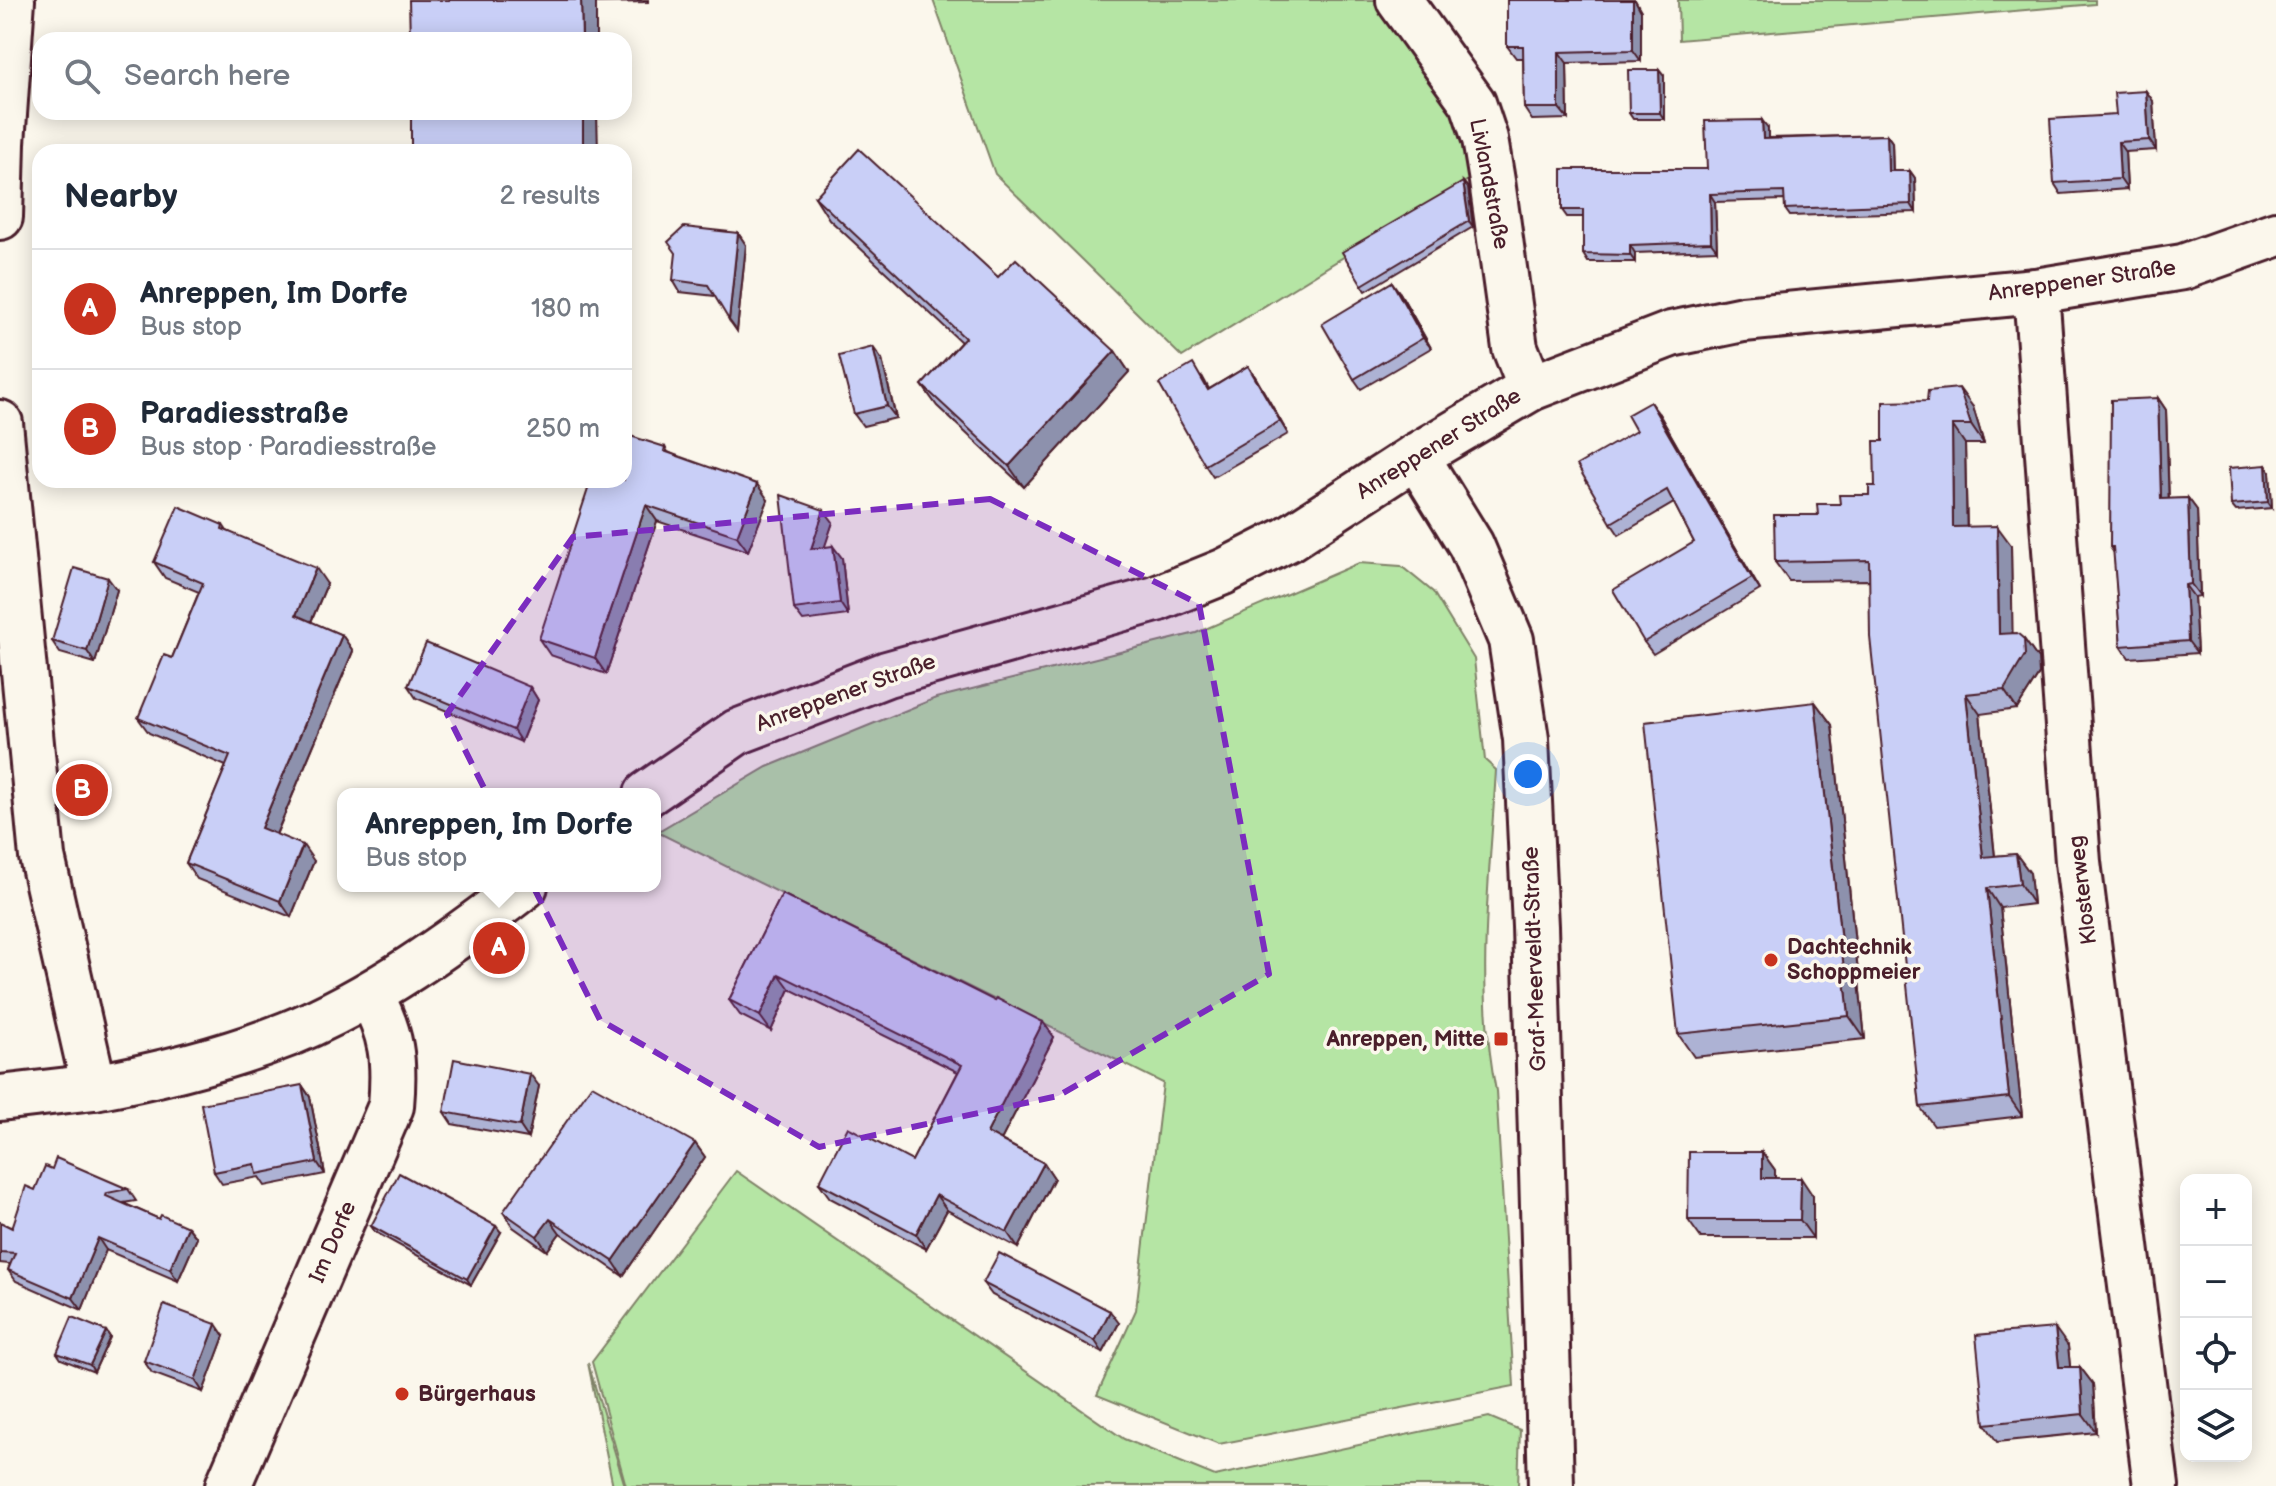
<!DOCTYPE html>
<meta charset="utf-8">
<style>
:root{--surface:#fff;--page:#f6f6f7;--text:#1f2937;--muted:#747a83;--line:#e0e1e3;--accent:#c8321e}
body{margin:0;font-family:"Balsamiq Sans",sans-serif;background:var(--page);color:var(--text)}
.controls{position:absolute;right:24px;bottom:24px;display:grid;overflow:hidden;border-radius:16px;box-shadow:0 4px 20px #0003}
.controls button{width:72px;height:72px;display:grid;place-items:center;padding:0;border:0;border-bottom:2px solid var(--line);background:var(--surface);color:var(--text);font:40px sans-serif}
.you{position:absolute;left:1528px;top:774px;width:28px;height:28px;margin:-20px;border:6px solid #fff;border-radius:50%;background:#1a73e8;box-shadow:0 0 0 12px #1a73e833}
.badge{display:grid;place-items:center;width:52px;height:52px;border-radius:50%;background:var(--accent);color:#fff;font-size:26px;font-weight:700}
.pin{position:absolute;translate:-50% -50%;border:4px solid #fff;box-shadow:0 2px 8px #0006}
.popup{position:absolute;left:337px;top:788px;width:324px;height:104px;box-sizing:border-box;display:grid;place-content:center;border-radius:16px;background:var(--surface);filter:drop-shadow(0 2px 6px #0005);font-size:26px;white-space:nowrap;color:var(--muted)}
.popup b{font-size:30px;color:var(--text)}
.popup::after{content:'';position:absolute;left:50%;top:100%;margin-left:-16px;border:16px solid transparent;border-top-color:var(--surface)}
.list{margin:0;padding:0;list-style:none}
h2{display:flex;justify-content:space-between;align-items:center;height:104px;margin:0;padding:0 32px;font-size:34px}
h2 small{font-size:26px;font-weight:400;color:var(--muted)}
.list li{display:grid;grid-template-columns:52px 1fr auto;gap:24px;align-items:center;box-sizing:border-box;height:120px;padding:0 32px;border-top:2px solid var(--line)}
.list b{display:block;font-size:30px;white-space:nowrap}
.list p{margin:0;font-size:26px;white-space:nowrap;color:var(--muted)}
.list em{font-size:26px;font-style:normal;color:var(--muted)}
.icon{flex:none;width:44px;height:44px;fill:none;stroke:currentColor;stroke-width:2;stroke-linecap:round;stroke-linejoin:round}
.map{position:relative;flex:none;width:2276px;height:1486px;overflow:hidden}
.search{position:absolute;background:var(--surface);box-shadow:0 4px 20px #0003;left:32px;top:32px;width:600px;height:88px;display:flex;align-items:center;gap:20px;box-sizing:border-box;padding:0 28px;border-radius:24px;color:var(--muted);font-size:30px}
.panel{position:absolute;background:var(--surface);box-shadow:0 4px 20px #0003;left:32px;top:144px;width:600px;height:344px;border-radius:24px}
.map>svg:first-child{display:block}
</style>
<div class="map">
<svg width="2276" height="1486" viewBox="0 0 2276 1486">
<rect width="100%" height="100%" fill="#fbf7ec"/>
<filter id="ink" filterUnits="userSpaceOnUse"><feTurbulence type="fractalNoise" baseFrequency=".0125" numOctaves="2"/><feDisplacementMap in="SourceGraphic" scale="16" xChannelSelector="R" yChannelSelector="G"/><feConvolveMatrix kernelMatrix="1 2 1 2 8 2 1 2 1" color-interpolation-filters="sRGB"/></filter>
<g filter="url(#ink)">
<g fill="#b5e5a4" stroke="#808268" stroke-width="2">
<path d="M 933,0 L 1382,0 L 1451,93 L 1476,175 L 1182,357 L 995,174 Z"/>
<path d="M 1678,0 L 2095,0 L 2095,4 L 1679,40 Z"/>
<path d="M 1359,563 L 1401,566 L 1433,592 L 1474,659 L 1485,760 L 1496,770 C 1490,876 1475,986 1496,1091 L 1514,1386 L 1219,1444 L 1097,1395 L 1136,1310 L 1163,1083 L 657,832 L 767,767 L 936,698 L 1196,633 Z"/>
<path d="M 736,1171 L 1124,1439 L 1215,1476 L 1489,1417 L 1520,1430 L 1518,1486 L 626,1486 L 592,1362 Z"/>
<path d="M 588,1363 L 625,1486 L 613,1486 Z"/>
</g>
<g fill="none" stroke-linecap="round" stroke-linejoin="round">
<g stroke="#4a1f2b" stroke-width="50">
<g id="minor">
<path d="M 1399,0 L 1473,103 L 1485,139 L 1492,181 L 1515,348 L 1531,388"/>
<path d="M 2036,291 L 2078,862 L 2156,1486"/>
<path d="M 1416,456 L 1531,388 L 1671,334 L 1743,319 L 2036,291 L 2183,267 L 2276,234"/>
<path d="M 0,1098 L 94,1087"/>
<path d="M 228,1486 L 391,1106 C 395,1060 392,1034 370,994"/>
</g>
</g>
<g stroke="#4a1f2b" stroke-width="50">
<g id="major">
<path d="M 0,217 L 2,143 L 12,0"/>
<path d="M 0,423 L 42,857 L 94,1087 C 160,1075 225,1059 288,1034 C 374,999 452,942 525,886"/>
<path d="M 647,794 L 737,732 L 887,674 L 1156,599 L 1223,572 L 1288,539 L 1416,456 L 1471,545 L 1511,640 L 1526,739 L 1535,926 L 1551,1486"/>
</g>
</g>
<use href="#minor" stroke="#fbf7ec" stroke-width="44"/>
<use href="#major" stroke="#fbf7ec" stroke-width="44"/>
</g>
<g fill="#adb2d4" stroke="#4a1f2b" stroke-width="2">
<path d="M 409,0 L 648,0 L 648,2 L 596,3 Z"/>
<path d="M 1507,0 L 1635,0 L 1641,11 L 1641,61 L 1567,63 L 1568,119 L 1532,120 L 1524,108 L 1523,58 L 1516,58 L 1507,46 Z"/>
<path d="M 1664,76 L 1664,119 L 1633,119 L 1629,113 Z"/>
<path d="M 2146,91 L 2153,101 L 2156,150 L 2125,152 L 2127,189 L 2061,194 L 2054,183 L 2116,115 Z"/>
<path d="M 1768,128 L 1768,138 L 1887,135 L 1892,142 L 1893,171 L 1910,171 L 1915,178 L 1916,212 L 1790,216 L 1785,209 L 1785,200 L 1715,202 L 1717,250 L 1635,253 L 1635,262 L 1588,262 L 1583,254 L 1583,217 L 1567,217 L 1562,210 L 1707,169 Z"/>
<path d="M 1463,182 L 1468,188 L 1473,227 L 1366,291 L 1362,285 Z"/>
<path d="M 815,197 L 998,277 L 1115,351 L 1129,372 L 1024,487 L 937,406 L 922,385 L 961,342 L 829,219 Z"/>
<path d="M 738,233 L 746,245 L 737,331 L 715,296 L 680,292 L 673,280 Z"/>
<path d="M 1400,293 L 1431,348 L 1361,389 L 1354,379 Z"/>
<path d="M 882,360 L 896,418 L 863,426 L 854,414 Z"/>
<path d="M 1248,366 L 1256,378 L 1288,434 L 1213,477 L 1205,465 L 1202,376 L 1209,389 Z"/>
<path d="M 2158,398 L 2166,410 L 2169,499 L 2188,498 L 2197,510 L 2200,596 L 2194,597 L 2197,653 L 2129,658 L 2121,646 L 2114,553 L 2110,547 Z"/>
<path d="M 1973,407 L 1984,444 L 1965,444 L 1967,526 L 2011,545 L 2012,633 L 2024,639 L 2038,659 L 2039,674 L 2017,709 L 1980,714 L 1995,856 L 2016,854 L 2030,873 L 2033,904 L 2000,908 L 2022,1116 L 1934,1126 L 1920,1107 L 1870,580 L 1789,581 L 1775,562 L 1818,515 L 1840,504 L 1869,495 L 1875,486 L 1883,441 Z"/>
<path d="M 1659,414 L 1760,590 L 1653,654 L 1644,642 L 1694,542 L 1674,503 L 1619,535 L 1611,523 L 1636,431 Z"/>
<path d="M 665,447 L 668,452 L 768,500 L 748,551 L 657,521 L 606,674 L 550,655 L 539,639 Z"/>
<path d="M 2266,465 L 2270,472 L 2272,508 L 2236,511 L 2231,505 Z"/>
<path d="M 833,522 L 824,547 L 842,558 L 848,615 L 803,621 L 794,609 Z"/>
<path d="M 223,525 L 227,531 L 327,584 L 311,622 L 342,635 L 353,651 L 276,835 L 314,861 L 291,917 L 197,879 L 186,863 L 226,766 L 149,733 L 138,718 L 172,658 L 199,592 L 165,578 L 154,562 Z"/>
<path d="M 117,590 L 95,663 L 60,653 L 52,641 Z"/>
<path d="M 408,686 L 530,687 L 538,700 L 521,742 L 416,698 Z"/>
<path d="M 1815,702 L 1832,725 L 1865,1039 L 1694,1057 L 1678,1034 Z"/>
<path d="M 782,894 L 1054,1037 L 1001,1140 L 1044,1163 L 1054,1178 L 1018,1248 L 947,1210 L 926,1249 L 830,1198 L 819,1183 L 912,1161 L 958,1072 L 790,989 L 771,1031 L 740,1015 L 729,1000 Z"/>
<path d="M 302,1085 L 310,1097 L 325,1174 L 265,1186 L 259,1177 L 222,1184 L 214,1172 Z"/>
<path d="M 539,1086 L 528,1138 L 452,1124 L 444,1112 Z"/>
<path d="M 695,1143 L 705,1157 L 623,1276 L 560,1233 L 547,1251 L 513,1227 L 503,1212 Z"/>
<path d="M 1762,1152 L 1775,1170 L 1775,1178 L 1813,1196 L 1813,1238 L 1701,1238 L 1688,1220 Z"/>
<path d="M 52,1169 L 128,1189 L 136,1201 L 123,1203 L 159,1219 L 188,1227 L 197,1238 L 178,1281 L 106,1250 L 82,1310 L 16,1281 L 8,1270 L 10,1264 L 0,1263 L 0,1222 L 12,1228 L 35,1190 Z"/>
<path d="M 371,1226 L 501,1232 L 471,1285 L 375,1232 Z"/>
<path d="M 983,1283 L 1119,1323 L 1103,1353 L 992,1295 Z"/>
<path d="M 106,1331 L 110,1337 L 94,1372 L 61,1359 L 57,1353 Z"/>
<path d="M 224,1336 L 203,1392 L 152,1373 L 144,1361 Z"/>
<path d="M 2068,1346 L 2070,1367 L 2080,1367 L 2093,1384 L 2096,1432 L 1997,1442 L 1985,1424 Z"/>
</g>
<g fill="#8d91ad" stroke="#4a1f2b" stroke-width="2">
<path d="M 581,0 L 594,0 L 596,3 L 596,40 L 582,40 Z"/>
<path d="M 1628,0 L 1635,0 L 1641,11 L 1641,61 L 1633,50 Z"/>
<path d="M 1559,52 L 1567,63 L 1568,119 L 1559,108 Z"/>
<path d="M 1659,70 L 1664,76 L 1664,119 L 1660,113 Z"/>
<path d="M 2146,91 L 2153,101 L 2156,150 L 2149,140 Z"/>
<path d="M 583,112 L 597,112 L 598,152 L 583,152 Z"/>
<path d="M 1762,120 L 1768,128 L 1768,146 L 1763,139 Z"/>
<path d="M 1887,135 L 1892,142 L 1893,179 L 1888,171 Z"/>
<path d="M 2118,142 L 2125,152 L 2127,189 L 2120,179 Z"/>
<path d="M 1910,171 L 1915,178 L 1916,212 L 1911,204 Z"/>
<path d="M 1463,182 L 1468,188 L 1473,227 L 1469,221 Z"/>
<path d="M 1710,194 L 1715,202 L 1717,250 L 1711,242 Z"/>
<path d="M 738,233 L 746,245 L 737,331 L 729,320 Z"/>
<path d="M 1630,245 L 1635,253 L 1635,262 L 1630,255 Z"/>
<path d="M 1392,282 L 1400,293 L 1431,348 L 1423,338 Z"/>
<path d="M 873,347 L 882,360 L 896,418 L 887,406 Z"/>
<path d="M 1115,351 L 1129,372 L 1024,487 L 1009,466 Z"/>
<path d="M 1248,366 L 1256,378 L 1288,434 L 1280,421 Z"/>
<path d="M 1959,388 L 1973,407 L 1984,444 L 1971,425 Z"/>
<path d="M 2158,398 L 2166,410 L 2169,511 L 2161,499 Z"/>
<path d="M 1650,402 L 1659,414 L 1760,590 L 1752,578 Z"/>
<path d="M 1952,425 L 1965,444 L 1967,546 L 1953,527 Z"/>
<path d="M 2266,465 L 2270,472 L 2272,508 L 2268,502 Z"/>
<path d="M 757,484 L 768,500 L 748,551 L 737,536 Z"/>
<path d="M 2188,498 L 2197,510 L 2200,596 L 2191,584 Z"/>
<path d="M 646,505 L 657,521 L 606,674 L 595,658 Z"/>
<path d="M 824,510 L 833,522 L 820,561 L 811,549 Z"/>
<path d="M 1997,526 L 2011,545 L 2013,654 L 1999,634 Z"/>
<path d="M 833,546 L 842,558 L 848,615 L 840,603 Z"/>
<path d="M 316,568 L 327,584 L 307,631 L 296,615 Z"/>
<path d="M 108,578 L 117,590 L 95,663 L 87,651 Z"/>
<path d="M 2185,585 L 2194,597 L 2197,653 L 2188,641 Z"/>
<path d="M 342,635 L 353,651 L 272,844 L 261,828 Z"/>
<path d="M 2024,639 L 2038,659 L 2039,674 L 2017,709 L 2004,690 Z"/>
<path d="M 530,687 L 538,700 L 521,742 L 513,730 Z"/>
<path d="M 1966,694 L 1980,714 L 1997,877 L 1983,857 Z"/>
<path d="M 1815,702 L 1832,725 L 1865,1039 L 1849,1016 Z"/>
<path d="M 303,845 L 314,861 L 291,917 L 280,901 Z"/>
<path d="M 2016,854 L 2030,873 L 2033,904 L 2020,884 Z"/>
<path d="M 1987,888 L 2000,908 L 2022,1116 L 2009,1097 Z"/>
<path d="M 779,974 L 790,989 L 771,1031 L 760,1016 Z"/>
<path d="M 1043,1022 L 1054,1037 L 997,1148 L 987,1133 Z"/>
<path d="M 530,1074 L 539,1086 L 528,1138 L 520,1126 Z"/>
<path d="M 302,1085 L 310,1097 L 325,1174 L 317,1162 Z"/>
<path d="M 695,1143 L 705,1157 L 623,1276 L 613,1261 Z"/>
<path d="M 1762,1152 L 1775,1170 L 1775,1196 L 1762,1178 Z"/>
<path d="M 1044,1163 L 1054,1178 L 1018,1248 L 1007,1232 Z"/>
<path d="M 1801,1178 L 1813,1196 L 1813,1238 L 1800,1220 Z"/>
<path d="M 936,1195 L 947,1210 L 926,1249 L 916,1234 Z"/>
<path d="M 550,1219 L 560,1233 L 547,1251 L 537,1236 Z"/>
<path d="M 496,1226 L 501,1232 L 471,1285 L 467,1279 Z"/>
<path d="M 188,1227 L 197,1238 L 178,1281 L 170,1269 Z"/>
<path d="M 98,1238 L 106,1250 L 82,1310 L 73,1298 Z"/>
<path d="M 1110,1311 L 1119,1323 L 1103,1353 L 1095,1341 Z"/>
<path d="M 216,1324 L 224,1336 L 203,1392 L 195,1380 Z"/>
<path d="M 2055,1328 L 2068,1346 L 2072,1385 L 2059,1367 Z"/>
<path d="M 106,1331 L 110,1337 L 94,1372 L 90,1365 Z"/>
<path d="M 2080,1367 L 2093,1384 L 2096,1432 L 2083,1414 Z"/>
</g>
<g fill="#c9cff7" stroke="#4a1f2b" stroke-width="2">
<path d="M 409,0 L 581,0 L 582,40 L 410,40 Z"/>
<path d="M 1507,0 L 1633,0 L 1633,50 L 1559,52 L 1559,108 L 1524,108 L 1523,46 L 1507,46 Z"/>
<path d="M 1628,70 L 1659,70 L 1660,113 L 1629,113 Z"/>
<path d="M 2146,91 L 2149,140 L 2118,142 L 2120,179 L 2054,183 L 2050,119 L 2116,115 L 2114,93 Z"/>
<rect x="411" y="112" width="172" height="40"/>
<path d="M 1762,120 L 1763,139 L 1887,135 L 1888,171 L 1910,171 L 1911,204 L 1785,209 L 1784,192 L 1710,194 L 1711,242 L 1630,245 L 1630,255 L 1583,254 L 1583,210 L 1562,210 L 1562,169 L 1707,169 L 1705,121 Z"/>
<path d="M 859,149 L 998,277 L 1016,259 L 1115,351 L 1009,466 L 922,385 L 965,338 L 815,197 Z"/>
<path d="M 1463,182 L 1469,221 L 1362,285 L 1342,252 Z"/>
<path d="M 684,227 L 738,233 L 729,320 L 708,285 L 673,280 L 676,253 L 668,242 Z"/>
<path d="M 1392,282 L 1423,338 L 1354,379 L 1322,324 Z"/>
<path d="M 873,347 L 887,406 L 854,414 L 839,356 Z"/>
<path d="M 1193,364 L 1208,390 L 1248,366 L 1280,421 L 1205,465 L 1159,384 Z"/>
<path d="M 1959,388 L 1971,425 L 1952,425 L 1953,527 L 1997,526 L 1999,634 L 2017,633 L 2024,639 L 2025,655 L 2004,690 L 1966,694 L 1983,857 L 2016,854 L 2020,884 L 1987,888 L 2009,1097 L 1920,1107 L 1870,637 L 1869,560 L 1775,562 L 1774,515 L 1818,515 L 1817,504 L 1840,504 L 1839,495 L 1869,495 L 1869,486 L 1875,486 L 1874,441 L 1883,441 L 1883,402 L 1927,401 L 1928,391 Z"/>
<path d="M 2158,398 L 2161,499 L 2188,498 L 2191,584 L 2185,585 L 2188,641 L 2121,646 L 2113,547 L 2110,547 L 2111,400 Z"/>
<path d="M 1650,402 L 1752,578 L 1644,642 L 1613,590 L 1694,542 L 1667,490 L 1611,523 L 1577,465 L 1636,431 L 1627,415 Z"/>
<path d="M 624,434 L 665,447 L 664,451 L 757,484 L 737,536 L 646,505 L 595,658 L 539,639 L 591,480 L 624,480 Z"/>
<path d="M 2266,465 L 2268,502 L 2231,505 L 2229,468 Z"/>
<path d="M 781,495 L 824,510 L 811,549 L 833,546 L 840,603 L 794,609 Z"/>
<path d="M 178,506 L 223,525 L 222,529 L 316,568 L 296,615 L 342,635 L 261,828 L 303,845 L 280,901 L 186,863 L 230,756 L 138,718 L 164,655 L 172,658 L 203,583 L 154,562 Z"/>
<path d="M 74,568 L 108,578 L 87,651 L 52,641 Z"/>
<path d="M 426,643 L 530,687 L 513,730 L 408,686 Z"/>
<path d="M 1815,702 L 1849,1016 L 1678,1034 L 1645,722 Z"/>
<path d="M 782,894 L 995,1001 L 996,998 L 1043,1022 L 987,1133 L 1044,1163 L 1007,1232 L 936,1195 L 916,1234 L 819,1183 L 848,1127 L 912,1161 L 962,1065 L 779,974 L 760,1016 L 729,1000 Z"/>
<path d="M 454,1059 L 530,1074 L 520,1126 L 444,1112 Z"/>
<path d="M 302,1085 L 317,1162 L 257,1174 L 255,1164 L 214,1172 L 201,1104 Z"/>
<path d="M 592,1085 L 695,1143 L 613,1261 L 550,1219 L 537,1236 L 503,1212 Z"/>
<path d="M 1689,1152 L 1762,1152 L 1762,1178 L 1801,1178 L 1800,1220 L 1688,1220 Z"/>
<path d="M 56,1158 L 128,1189 L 107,1193 L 106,1196 L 159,1219 L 161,1215 L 188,1227 L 170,1269 L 98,1238 L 73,1298 L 8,1270 L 15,1253 L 0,1252 L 0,1222 L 12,1228 L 26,1186 L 35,1190 L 45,1166 L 52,1169 Z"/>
<path d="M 399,1173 L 496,1226 L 467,1279 L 371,1226 Z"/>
<path d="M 999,1253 L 1110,1311 L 1095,1341 L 983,1283 Z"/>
<path d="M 164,1305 L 216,1324 L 195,1380 L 144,1361 Z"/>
<path d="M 72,1317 L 106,1331 L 90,1365 L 57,1353 Z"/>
<path d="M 2055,1328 L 2059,1367 L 2080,1367 L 2083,1414 L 1985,1424 L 1976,1335 Z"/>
</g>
</g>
<path fill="#7b2cbf" fill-opacity="0.2" stroke="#7b2cbf" stroke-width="6" stroke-dasharray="16 10" stroke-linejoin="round" d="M 990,499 L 1199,604 L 1269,974 L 1058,1096 L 819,1147 L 600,1020 L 447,714 L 573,537 Z"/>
<g fill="#c8321e" stroke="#fbf7ec" stroke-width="3">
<circle cx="1771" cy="960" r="8"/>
<rect x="1493" y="1031" width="16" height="16" rx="4"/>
<circle cx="402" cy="1394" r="8"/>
</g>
<g text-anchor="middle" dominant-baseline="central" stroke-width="7" stroke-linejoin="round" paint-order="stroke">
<g font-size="22" fill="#4a1f2b" stroke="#fbf7ec">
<text transform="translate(1489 184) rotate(79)">Livlandstraße</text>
<text transform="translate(2082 281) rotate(-8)">Anreppener Straße</text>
<text transform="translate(1439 444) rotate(-32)">Anreppener Straße</text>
<text transform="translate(846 693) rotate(-20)">Anreppener Straße</text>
<text transform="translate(2083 890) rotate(-97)">Klosterweg</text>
<text transform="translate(1535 959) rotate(-92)">Graf-Meerveldt-Straße</text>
<text transform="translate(333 1242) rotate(-67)">Im Dorfe</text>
</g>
<g font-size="22" font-weight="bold" fill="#4a1f2b" stroke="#fbf7ec" text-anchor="start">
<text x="1787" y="947">Dachtechnik<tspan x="1787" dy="25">Schoppmeier</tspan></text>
<text x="1485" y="1039" text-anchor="end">Anreppen, Mitte</text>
<text x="418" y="1394">Bürgerhaus</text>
</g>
</g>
</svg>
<div class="controls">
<button>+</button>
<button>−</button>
<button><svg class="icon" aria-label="locate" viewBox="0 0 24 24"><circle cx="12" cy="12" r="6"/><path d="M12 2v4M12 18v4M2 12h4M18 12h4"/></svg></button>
<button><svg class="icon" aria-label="layers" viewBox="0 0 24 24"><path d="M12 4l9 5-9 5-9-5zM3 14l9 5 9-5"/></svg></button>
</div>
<div class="you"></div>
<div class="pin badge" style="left:499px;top:948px">A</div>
<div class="popup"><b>Anreppen, Im Dorfe</b>Bus stop</div>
<div class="pin badge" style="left:82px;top:790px">B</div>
<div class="search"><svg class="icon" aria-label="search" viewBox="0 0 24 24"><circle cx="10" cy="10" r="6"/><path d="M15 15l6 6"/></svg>Search here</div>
<section class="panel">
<h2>Nearby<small>2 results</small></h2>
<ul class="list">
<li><span class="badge">A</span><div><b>Anreppen, Im Dorfe</b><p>Bus stop</p></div><em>180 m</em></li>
<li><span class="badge">B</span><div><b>Paradiesstraße</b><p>Bus stop · Paradiesstraße</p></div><em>250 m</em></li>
</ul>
</section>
</div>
